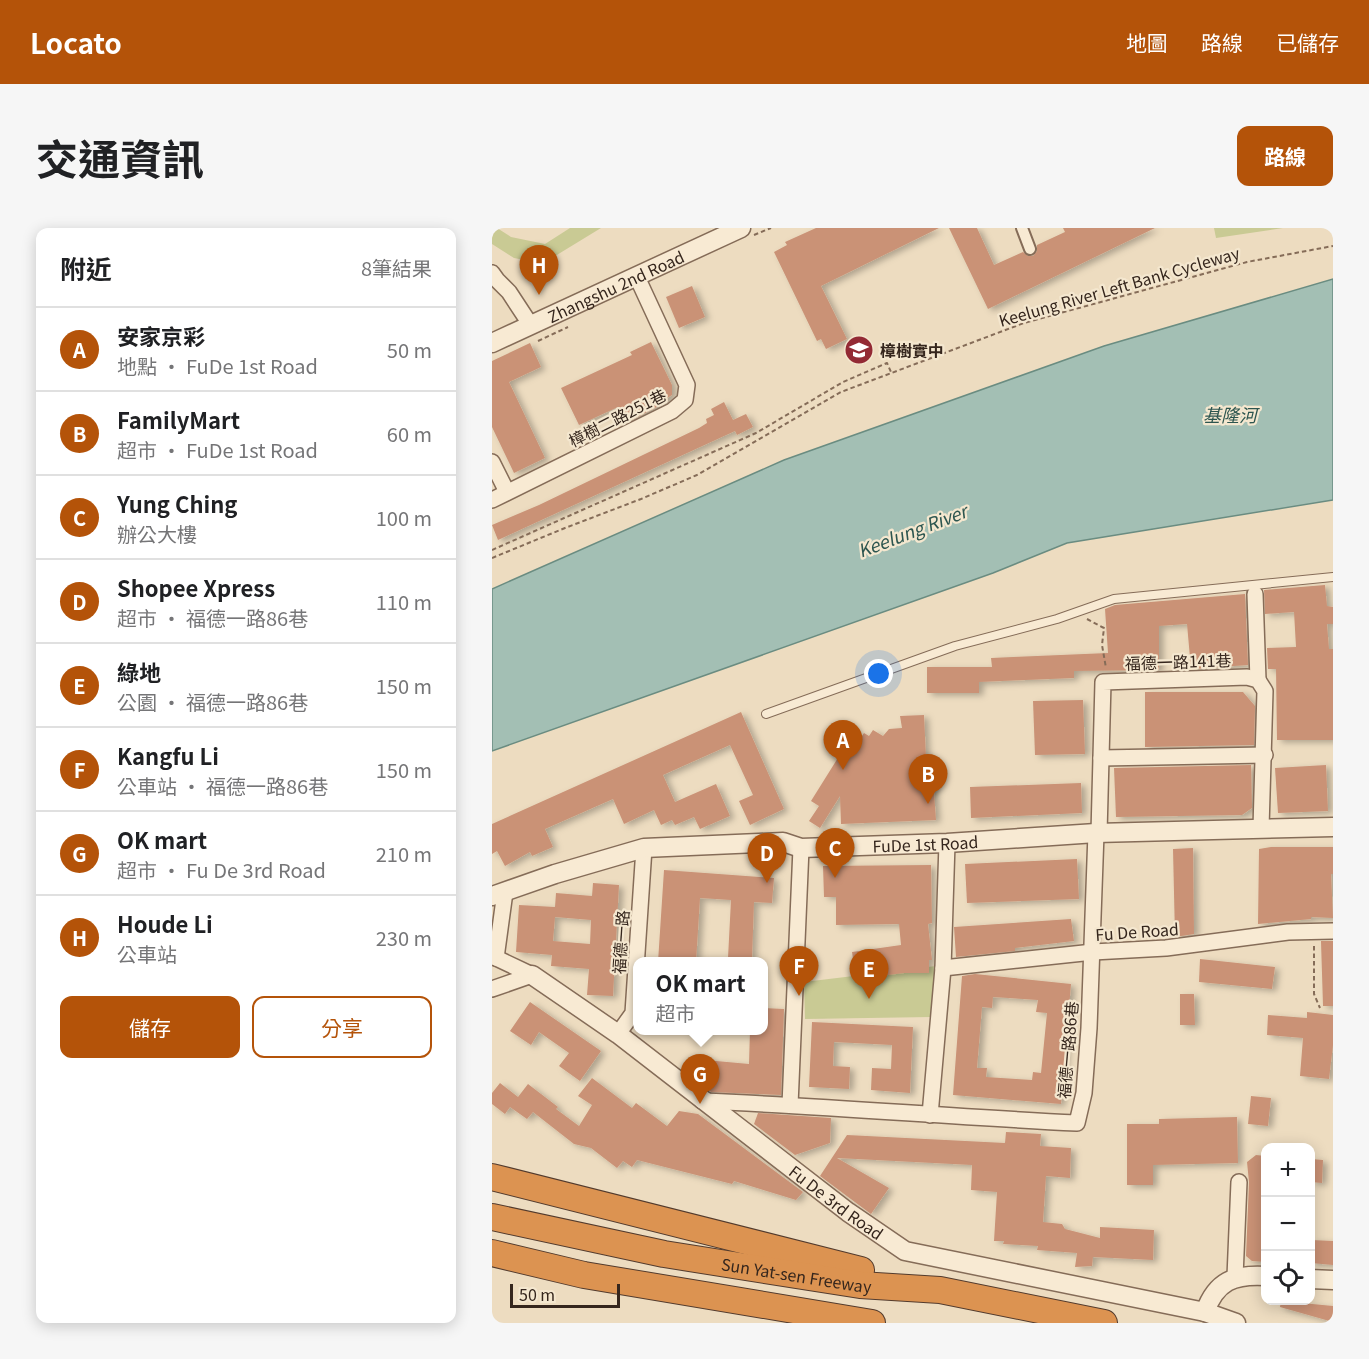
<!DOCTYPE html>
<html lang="zh-TW">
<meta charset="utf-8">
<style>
:root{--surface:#fff;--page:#f6f6f6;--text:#202124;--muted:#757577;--line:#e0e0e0;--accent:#b45309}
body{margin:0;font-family:Georgia,"Noto Sans TC",serif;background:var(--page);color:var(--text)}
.controls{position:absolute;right:18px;bottom:18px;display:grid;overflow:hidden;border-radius:12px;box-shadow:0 3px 15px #0003}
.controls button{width:54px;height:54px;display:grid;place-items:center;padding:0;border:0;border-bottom:2px solid var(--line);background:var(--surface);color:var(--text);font:30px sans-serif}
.scale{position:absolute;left:18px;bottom:15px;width:110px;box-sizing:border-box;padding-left:6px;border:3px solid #35261d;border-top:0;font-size:16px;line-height:21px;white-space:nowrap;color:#35261d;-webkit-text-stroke:4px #f4e7cf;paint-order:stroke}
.you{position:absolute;left:387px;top:446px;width:21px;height:21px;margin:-15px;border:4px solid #fff;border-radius:50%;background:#1a73e8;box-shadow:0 0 0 9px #1a73e833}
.badge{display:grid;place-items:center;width:39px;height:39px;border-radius:50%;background:var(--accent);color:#fff;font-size:20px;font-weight:700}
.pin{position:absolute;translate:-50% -50px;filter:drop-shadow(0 2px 3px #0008)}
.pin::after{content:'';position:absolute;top:32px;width:21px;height:18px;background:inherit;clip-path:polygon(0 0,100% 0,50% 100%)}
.popup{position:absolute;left:141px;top:729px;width:135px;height:78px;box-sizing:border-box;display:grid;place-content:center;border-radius:12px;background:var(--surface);filter:drop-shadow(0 2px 4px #0005);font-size:20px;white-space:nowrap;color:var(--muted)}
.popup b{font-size:22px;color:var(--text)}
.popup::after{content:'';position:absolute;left:50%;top:100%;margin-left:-12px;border:12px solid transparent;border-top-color:var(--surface)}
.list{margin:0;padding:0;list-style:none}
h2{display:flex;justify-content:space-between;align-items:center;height:78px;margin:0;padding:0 24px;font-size:26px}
h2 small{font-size:20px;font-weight:400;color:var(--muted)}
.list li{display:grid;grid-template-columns:39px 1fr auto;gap:18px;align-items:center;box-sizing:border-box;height:84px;padding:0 24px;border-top:2px solid var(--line)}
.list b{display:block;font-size:22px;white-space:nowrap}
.list p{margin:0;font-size:20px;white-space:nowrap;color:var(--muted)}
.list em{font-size:20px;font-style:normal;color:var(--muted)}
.actions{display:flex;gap:12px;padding:18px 24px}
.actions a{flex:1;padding:14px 0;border:2px solid var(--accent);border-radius:12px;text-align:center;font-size:21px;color:var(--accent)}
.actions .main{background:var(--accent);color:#fff}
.icon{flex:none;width:33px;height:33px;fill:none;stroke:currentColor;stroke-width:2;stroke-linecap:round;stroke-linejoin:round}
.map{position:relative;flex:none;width:841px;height:1095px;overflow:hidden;border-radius:12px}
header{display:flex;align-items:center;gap:36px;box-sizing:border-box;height:84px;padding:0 30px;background:var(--accent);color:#fff}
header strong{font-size:28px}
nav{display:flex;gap:33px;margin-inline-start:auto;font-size:21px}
.intro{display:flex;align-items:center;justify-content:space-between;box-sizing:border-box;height:144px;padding:0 36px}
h1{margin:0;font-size:42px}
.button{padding:15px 27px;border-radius:12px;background:var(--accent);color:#fff;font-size:21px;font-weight:700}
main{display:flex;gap:36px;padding:0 36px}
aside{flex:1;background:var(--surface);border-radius:12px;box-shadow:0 3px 15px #0003}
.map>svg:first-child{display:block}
</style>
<header>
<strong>Locato</strong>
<nav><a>地圖</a><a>路線</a><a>已儲存</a></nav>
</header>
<div class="intro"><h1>交通資訊</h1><a class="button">路線</a></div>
<main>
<aside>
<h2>附近<small>8筆結果</small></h2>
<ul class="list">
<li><span class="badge">A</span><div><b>安家京彩</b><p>地點 · FuDe 1st Road</p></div><em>50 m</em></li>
<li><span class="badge">B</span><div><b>FamilyMart</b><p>超市 · FuDe 1st Road</p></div><em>60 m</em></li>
<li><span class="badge">C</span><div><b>Yung Ching</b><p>辦公大樓</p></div><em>100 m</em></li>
<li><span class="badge">D</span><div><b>Shopee Xpress</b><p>超市 · 福德一路86巷</p></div><em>110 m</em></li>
<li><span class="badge">E</span><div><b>綠地</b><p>公園 · 福德一路86巷</p></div><em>150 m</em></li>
<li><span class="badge">F</span><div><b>Kangfu Li</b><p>公車站 · 福德一路86巷</p></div><em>150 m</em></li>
<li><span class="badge">G</span><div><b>OK mart</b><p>超市 · Fu De 3rd Road</p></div><em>210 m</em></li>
<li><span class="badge">H</span><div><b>Houde Li</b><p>公車站</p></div><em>230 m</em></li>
</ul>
<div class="actions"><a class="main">儲存</a><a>分享</a></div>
</aside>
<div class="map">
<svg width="841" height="1095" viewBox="0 0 841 1095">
<defs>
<filter id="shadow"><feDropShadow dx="4.5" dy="2.5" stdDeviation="3" flood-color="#0004"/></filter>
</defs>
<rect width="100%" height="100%" fill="#eddcc0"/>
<g fill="#c9ca94">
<path d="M 0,0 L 5,0 L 19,9 L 53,16 L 78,0 L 109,0 L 55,33 L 43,34 L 22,30 L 0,16 Z"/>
<path d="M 722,0 L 791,0 L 724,10 Z"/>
<path d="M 444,738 L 439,789 L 313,791 L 312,754 Z"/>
</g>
<path fill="#a3bfb4" stroke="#6a8c81" stroke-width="1.5" d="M 841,51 L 841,272 L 575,315 L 501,345 L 0,523 L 0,361 L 292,232 L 612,118 Z"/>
<g fill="#ca9276" fill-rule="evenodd" filter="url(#shadow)">
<path d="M 324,0 L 447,0 L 329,58 L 355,111 L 334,121 L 329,111 L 325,113 L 282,24 L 295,17 L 293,14 Z"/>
<path d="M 457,0 L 485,0 L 502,37 L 531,24 L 536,28 L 541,28 L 545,23 L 545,17 L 573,4 L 571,0 L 663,0 L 496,81 Z"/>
<path d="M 200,58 L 213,89 L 187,100 L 174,69 Z"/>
<path d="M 159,114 L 180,157 L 180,167 L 175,170 L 176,173 L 134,195 L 126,179 L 87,197 L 69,160 L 140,127 L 138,124 Z"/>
<path d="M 38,115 L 49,139 L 17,154 L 53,230 L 22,245 L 0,199 L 0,133 Z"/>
<path d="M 232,174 L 241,192 L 254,186 L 261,199 L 245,207 L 243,203 L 6,312 L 0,297 L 47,277 L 207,200 L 215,195 L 214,191 L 222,187 L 219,181 Z"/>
<path d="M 833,357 L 835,378 L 841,379 L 841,396 L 835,396 L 837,421 L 841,421 L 841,512 L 785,512 L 784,441 L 776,441 L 775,420 L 804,419 L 802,384 L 773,386 L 772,362 Z"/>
<path d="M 753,366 L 756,437 L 699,441 L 695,396 L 667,398 L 667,442 L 582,443 L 582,450 L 487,454 L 487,465 L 435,465 L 435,439 L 500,439 L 499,430 L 616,425 L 613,381 L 623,377 Z"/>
<path d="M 653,464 L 751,464 L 763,478 L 762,517 L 653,519 Z"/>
<path d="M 591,472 L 593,526 L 543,527 L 541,473 Z"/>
<path d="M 249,484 L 292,581 L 258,597 L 247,573 L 261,567 L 238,517 L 171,547 L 183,574 L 224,556 L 238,588 L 208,601 L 202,589 L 183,597 L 180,592 L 169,597 L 162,582 L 132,596 L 121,571 L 53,601 L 61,619 L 40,628 L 38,624 L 13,638 L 5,623 L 0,626 L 0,596 Z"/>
<path d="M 432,487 L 435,550 L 441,550 L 444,592 L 349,596 L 348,568 L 328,600 L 317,593 L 327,578 L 319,573 L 359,509 L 363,511 L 366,506 L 370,508 L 372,505 L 377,508 L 381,502 L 391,508 L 397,501 L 410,500 L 408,488 Z"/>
<path d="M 759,537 L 760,580 L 750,587 L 624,589 L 622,540 Z"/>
<path d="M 834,537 L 836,583 L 786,585 L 783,540 Z"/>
<path d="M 589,555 L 590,585 L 479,590 L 478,559 Z"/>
<path d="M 779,619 L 841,619 L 841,646 L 839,646 L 841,690 L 819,689 L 819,691 L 766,696 L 767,621 Z"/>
<path d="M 701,620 L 702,706 L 683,709 L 681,621 Z"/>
<path d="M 585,631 L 587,671 L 475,675 L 473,636 Z"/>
<path d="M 439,637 L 440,695 L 436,696 L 440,732 L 437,732 L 437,745 L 412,745 L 364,751 L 360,724 L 409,717 L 407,696 L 344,697 L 344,669 L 332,669 L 331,638 Z"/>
<path d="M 172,642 L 282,650 L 280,675 L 262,674 L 260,731 L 236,730 L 239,672 L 208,670 L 204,734 L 166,734 Z"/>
<path d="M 101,655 L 127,657 L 121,768 L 95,767 L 97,741 L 59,738 L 60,727 L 24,724 L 27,677 L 63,679 L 64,665 L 100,668 ZM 63,689 L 99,692 L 98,716 L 61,713 Z"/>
<path d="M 579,691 L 582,713 L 523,720 L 523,723 L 464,729 L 462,699 Z"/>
<path d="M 829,713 L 841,713 L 841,778 L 831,778 Z"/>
<path d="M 708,731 L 783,739 L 780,761 L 707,754 Z"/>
<path d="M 483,746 L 579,756 L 569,876 L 461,867 L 470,748 ZM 501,769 L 546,772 L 544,784 L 555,785 L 549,845 L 541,844 L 540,852 L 494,849 L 495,840 L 485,840 L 490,779 L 500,780 Z"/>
<path d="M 688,766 L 702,766 L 703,797 L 688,797 Z"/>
<path d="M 38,774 L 109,823 L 88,853 L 67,838 L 77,825 L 47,804 L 39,817 L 18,803 Z"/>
<path d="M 271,780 L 292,781 L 289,867 L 219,864 L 213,859 L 213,832 L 257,836 L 258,802 L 271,802 Z"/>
<path d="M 815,784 L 841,787 L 841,817 L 837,851 L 808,848 L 811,810 L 775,807 L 776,787 L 815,790 Z"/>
<path d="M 320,794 L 421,799 L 418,865 L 379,862 L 380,840 L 399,841 L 400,817 L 342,814 L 341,838 L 358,839 L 357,861 L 317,859 Z"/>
<path d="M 100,850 L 140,880 L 144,875 L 175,898 L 187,883 L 206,886 L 311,964 L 304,972 L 242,953 L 240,956 L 145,932 L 140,939 L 131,933 L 125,940 L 99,920 L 82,916 L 41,884 L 35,891 L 18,879 L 13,886 L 0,876 L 0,865 L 8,855 L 26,869 L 36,856 L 66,879 L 64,881 L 87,898 L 100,877 L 86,868 Z"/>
<path d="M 759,868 L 779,870 L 776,898 L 756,896 Z"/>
<path d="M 266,885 L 339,890 L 338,915 L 303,927 L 262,896 Z"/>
<path d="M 745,889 L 746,935 L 661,937 L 661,957 L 635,957 L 635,896 L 667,896 L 667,891 Z"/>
<path d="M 514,904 L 549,906 L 548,918 L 579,920 L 578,950 L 554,948 L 551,994 L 570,996 L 573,1001 L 608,1010 L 608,999 L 662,1002 L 661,1032 L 601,1029 L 600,1038 L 583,1039 L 585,1025 L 545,1022 L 546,1018 L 511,1016 L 512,1013 L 502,1013 L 505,964 L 479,962 L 480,937 L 345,930 L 397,960 L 379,986 L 328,948 L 355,907 L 513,915 Z"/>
<path d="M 764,927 L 774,928 L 774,1034 L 760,1033 L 754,1028 L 757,954 L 755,934 Z"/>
<path d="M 819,931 L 831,932 L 830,955 L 819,954 Z"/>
<path d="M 819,1012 L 841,1013 L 841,1037 L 819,1035 Z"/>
<path d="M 789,1073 L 841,1078 L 841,1094 L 788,1079 Z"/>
</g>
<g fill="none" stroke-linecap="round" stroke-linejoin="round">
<g stroke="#856c58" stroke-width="10">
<path id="service" d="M 274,486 L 463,418 L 565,391 L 622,371 L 841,349"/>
</g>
<g stroke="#856c58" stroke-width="14">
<path id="pedestrian" d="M 530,0 L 538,21"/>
</g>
<g stroke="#856c58" stroke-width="18">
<g id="minor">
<path d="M 0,45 L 5,52 L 17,64 L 38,96"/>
<path d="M 0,234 L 15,264"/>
<path d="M 0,272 L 180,183 L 193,172 L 195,157 L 145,49"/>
<path d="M 763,366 L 766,452"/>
<path d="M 609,530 L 773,527"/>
<path d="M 607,605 L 611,454 L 755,449 L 766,452 L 773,463 L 769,600"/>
<path d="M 0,728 L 40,747"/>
<path d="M 4,730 L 13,664"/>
<path d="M 451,740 L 601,724 L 674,720 L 796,704 L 841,703"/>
<path d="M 0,761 L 40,747"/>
<path d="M 126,806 L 141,785 L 152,620"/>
<path d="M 210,873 C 335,878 460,889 585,895 L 592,865 L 597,800 L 604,605"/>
<path d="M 298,877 L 309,620"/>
<path d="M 438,887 L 451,740 L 455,615"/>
<path d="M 743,1049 L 747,954"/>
</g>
</g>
<g stroke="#856c58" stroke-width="21">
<g id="tertiary">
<path id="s1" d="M 0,115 L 249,0"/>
<path id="s2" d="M 0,668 L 63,646 L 152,620 L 291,614 L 309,620 L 455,615 L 604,605 L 841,599"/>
<path id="s3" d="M 40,747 L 126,806 L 356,984 L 413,1023 L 713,1084 L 744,1095"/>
<path d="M 818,1051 L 841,1052"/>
<path d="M 713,1084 C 724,1053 742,1046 774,1048"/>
</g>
</g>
<g stroke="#533b2d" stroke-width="28">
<g id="motorway">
<path d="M 0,949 L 369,1042"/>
<path id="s4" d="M 0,989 L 172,1026 L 368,1057 L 448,1062 L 612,1095"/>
<path d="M 0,1025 L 92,1047 L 380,1095"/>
</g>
</g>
<g stroke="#856c58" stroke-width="2" stroke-dasharray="4.5 3" stroke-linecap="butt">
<path d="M 262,7 L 279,0"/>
<path d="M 46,113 L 76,99"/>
<path d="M 0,322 L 264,205 L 351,154 L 395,135 L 399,144"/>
<path d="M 0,330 L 73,300 L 149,271 L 205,247 L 349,164 L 532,95 L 755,34 L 841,18"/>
<path d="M 595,391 L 612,400 L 610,417 L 614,440"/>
<path d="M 822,718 L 822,766 L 828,780"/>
</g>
<use href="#service" stroke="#f8ead3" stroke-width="8"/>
<use href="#pedestrian" stroke="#f8ead3" stroke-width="10"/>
<use href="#minor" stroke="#f8ead3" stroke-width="15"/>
<use href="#tertiary" stroke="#f8ead3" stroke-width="18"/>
<use href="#motorway" stroke="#dc9351" stroke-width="26"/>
</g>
<defs>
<g id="school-disc" transform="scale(1.5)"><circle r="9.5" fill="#932a34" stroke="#f4e7cf"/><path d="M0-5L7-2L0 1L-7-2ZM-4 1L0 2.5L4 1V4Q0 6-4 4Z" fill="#fff"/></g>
</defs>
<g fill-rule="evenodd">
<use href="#school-disc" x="367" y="122"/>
</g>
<g text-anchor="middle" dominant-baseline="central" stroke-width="4.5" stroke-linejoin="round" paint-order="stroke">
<g font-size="16" fill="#35261d" stroke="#f4e7cf">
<text stroke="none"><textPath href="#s1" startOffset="136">Zhangshu 2nd Road</textPath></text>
<text transform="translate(627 58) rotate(-16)">Keelung River Left Bank Cycleway</text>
<text transform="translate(125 189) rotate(-27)">樟樹二路251巷</text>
<text transform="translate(686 433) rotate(-2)">福德一路141巷</text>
<text stroke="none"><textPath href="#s2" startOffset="442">FuDe 1st Road</textPath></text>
<text transform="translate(645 703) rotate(-4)">Fu De Road</text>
<text transform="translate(128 714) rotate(-86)">福德一路</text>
<text transform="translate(575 822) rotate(-85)">福德一路86巷</text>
<text stroke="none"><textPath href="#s3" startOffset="380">Fu De 3rd Road</textPath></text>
<text stroke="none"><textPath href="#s4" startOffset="310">Sun Yat-sen Freeway</textPath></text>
</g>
<g font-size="16" font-weight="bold" fill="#35261d" stroke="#f4e7cf" text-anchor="start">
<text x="388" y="122">樟樹實中</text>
</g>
<g font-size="18" font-style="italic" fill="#2c554f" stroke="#f4e7cf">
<text x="738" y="186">基隆河</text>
<text transform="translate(420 302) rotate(-21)">Keelung River</text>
</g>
</g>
</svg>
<div class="controls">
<button>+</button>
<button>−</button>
<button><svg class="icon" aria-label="locate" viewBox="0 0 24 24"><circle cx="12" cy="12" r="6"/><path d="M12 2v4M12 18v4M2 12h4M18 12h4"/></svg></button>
</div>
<div class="scale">50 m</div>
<div class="you"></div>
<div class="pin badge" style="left:351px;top:542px">A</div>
<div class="pin badge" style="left:436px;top:576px">B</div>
<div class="pin badge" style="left:343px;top:650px">C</div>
<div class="pin badge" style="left:275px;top:655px">D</div>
<div class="pin badge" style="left:377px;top:771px">E</div>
<div class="pin badge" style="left:307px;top:768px">F</div>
<div class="pin badge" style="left:208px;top:876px">G</div>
<div class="popup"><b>OK mart</b>超市</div>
<div class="pin badge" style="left:47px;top:67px">H</div>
</div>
</main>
